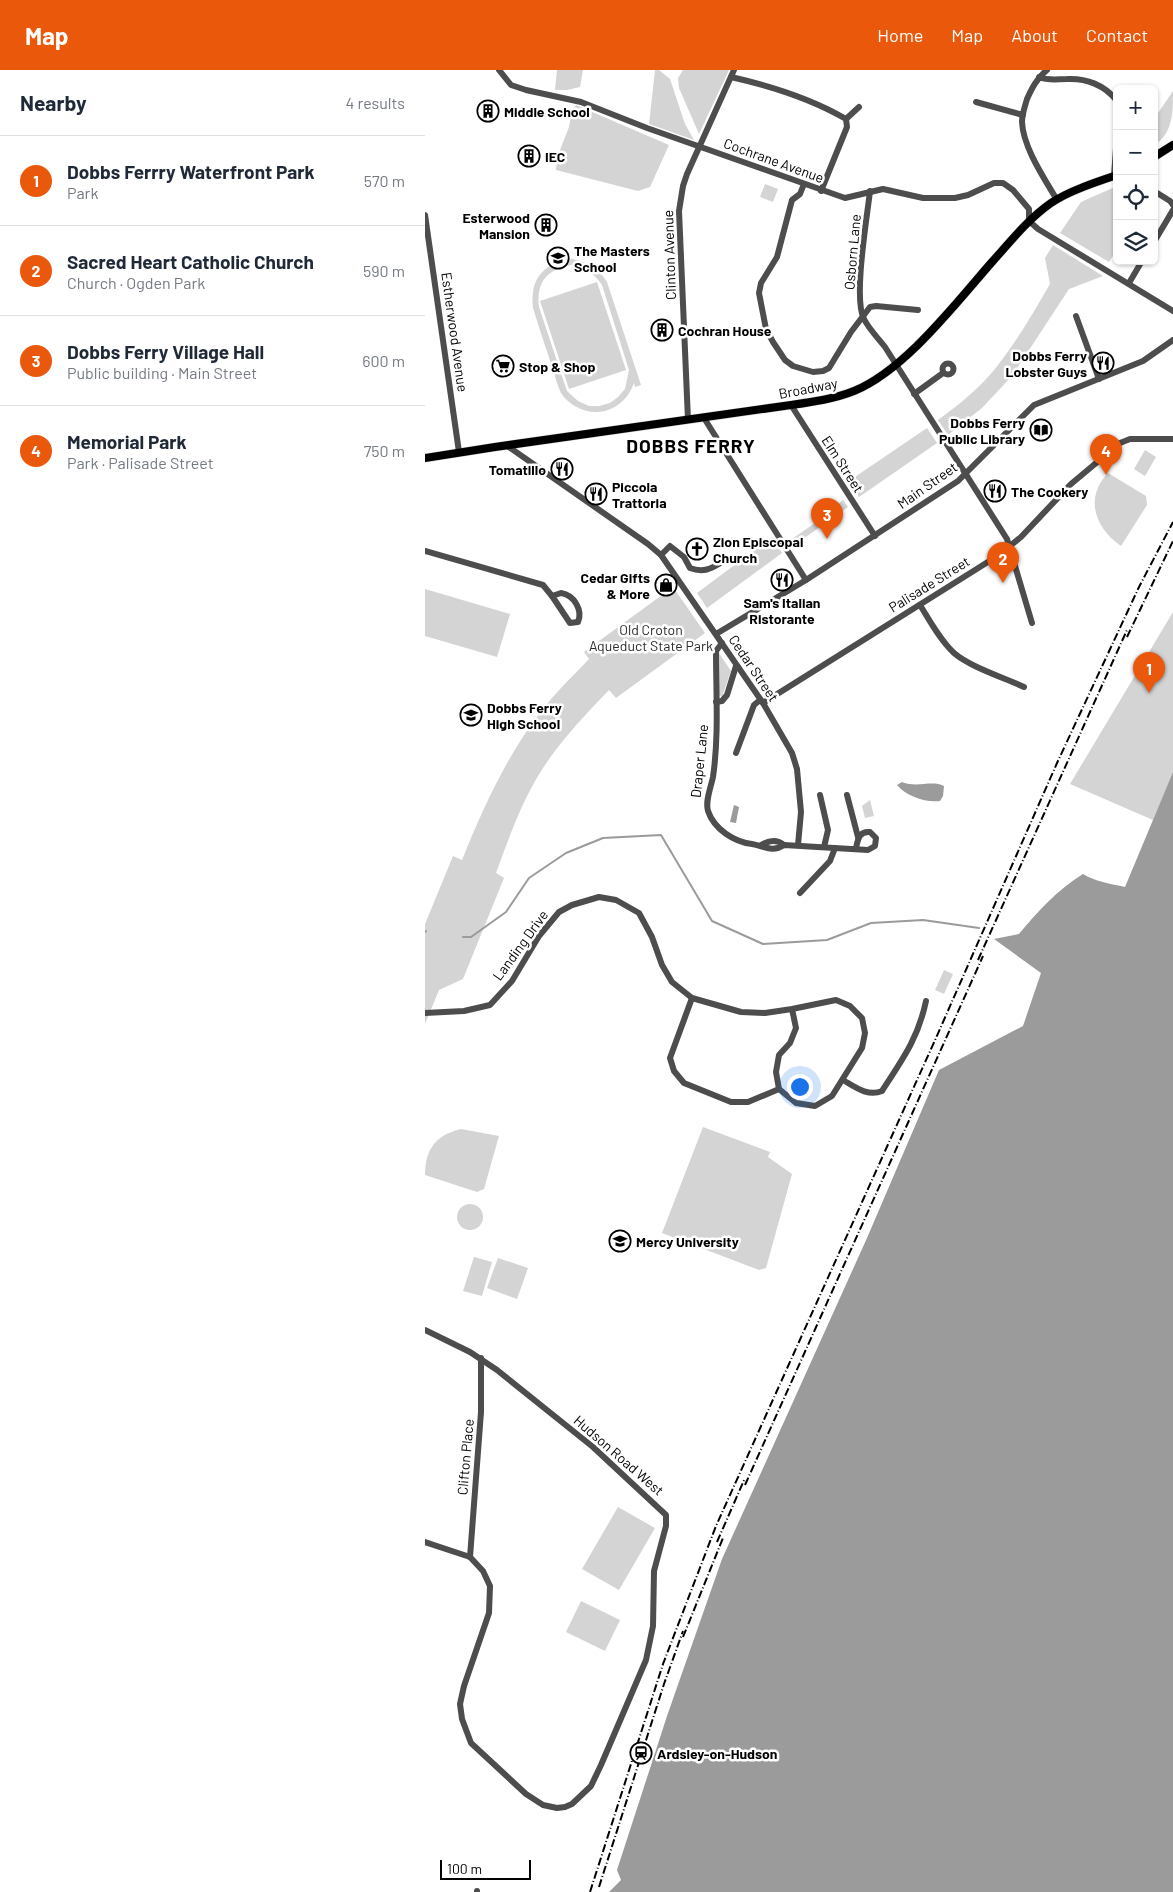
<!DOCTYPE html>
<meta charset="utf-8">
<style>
:root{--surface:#fff;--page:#f2f2f3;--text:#1f2937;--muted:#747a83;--line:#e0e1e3;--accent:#ea580c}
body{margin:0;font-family:Barlow,sans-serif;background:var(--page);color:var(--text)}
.controls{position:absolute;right:15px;top:15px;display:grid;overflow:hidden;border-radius:8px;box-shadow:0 1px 4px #0004}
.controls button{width:45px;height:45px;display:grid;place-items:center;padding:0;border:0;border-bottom:1px solid var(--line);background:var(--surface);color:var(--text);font:25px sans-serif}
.scale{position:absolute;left:15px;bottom:12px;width:91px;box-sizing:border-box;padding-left:5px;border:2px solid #000;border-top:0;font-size:14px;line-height:18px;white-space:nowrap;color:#000;-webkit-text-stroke:4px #fff;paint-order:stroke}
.you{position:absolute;left:374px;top:1016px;width:18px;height:18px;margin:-12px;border:4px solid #fff;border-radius:50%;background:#1a73e8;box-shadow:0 0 0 8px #1a73e833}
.badge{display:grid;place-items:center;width:32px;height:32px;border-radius:50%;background:var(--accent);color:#fff;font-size:16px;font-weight:700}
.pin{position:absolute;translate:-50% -41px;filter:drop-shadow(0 1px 2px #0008)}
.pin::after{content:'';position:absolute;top:26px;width:18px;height:15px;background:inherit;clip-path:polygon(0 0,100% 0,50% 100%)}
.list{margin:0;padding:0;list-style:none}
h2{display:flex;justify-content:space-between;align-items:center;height:65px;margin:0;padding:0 20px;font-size:21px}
h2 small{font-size:16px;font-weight:400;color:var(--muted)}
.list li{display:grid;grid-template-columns:32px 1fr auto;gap:15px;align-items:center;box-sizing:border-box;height:90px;padding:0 20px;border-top:1px solid var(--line)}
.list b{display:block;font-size:19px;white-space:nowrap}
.list p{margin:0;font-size:16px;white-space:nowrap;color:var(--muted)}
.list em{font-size:16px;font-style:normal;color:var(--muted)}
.icon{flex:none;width:28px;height:28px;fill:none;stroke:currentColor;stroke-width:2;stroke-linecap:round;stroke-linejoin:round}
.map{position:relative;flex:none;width:748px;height:1822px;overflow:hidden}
header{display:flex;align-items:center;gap:30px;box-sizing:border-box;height:70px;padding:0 25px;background:var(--accent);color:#fff}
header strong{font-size:24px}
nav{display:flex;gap:28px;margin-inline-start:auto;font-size:18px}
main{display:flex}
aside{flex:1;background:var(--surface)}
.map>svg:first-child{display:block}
</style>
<header>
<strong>Map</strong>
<nav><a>Home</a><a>Map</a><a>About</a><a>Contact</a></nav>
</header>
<main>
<aside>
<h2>Nearby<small>4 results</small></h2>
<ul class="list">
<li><span class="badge">1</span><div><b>Dobbs Ferrry Waterfront Park</b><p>Park</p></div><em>570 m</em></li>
<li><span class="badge">2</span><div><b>Sacred Heart Catholic Church</b><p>Church · Ogden Park</p></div><em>590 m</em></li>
<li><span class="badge">3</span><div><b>Dobbs Ferry Village Hall</b><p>Public building · Main Street</p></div><em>600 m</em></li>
<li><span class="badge">4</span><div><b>Memorial Park</b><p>Park · Palisade Street</p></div><em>750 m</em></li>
</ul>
</aside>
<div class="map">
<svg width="748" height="1822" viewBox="0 0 748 1822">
<rect width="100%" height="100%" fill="#fff"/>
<g fill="#d4d4d4" fill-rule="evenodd">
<path d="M 132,0 L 158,0 L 155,17 L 142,20 L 130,20 Z"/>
<path d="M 230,0 L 234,0 L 245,9 L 260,54 L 269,70 L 224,54 Z"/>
<path d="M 258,0 L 304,0 L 274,64 L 254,18 L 253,8 Z"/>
<path d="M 748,21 C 748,42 748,64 729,75 L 729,49 Z"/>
<path d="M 151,35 L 244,75 L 225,117 L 213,121 L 131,100 C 132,84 138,73 144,57 C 146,49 145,41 151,35 Z"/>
<path d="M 340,114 L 353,119 L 348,132 L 335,127 Z"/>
<path d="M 692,116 L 692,145 L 690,149 L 692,150 L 692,180 L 684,192 L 635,163 L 656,132 Z"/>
<path d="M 628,175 L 678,206 L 644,219 L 587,306 L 557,338 L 523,365 L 513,350 C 531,337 548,323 563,307 C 587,280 607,245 625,214 L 620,188 Z"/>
<path d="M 147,189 C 163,192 173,198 182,212 L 216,315 L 210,317 L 209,313 C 204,327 194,337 180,341 C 163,345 145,337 136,323 C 132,315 130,305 127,297 C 121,278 114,258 108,238 C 105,209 117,194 147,189 ZM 147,195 C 161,198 169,203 177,215 L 204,300 L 200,319 L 193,327 L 185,333 L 174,336 L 164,336 L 153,331 L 142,321 L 114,237 C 111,212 122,199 147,195 Z"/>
<path d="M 172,212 L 201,300 L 144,319 L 115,231 Z"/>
<path d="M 502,358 L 512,373 L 434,427 L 424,411 Z"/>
<path d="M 720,380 L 731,387 L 720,406 L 709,399 Z"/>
<path d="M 683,403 L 721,426 L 722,435 L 696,476 C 670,458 659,428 683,403 Z"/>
<path d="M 418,430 L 423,437 L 368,476 L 364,471 L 393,451 Z"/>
<path d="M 347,467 L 357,483 L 282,538 L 272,523 Z"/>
<path d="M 248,517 L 280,563 L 191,628 L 184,620 C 160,645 137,669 118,698 C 97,730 84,768 71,803 L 79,808 L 38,909 L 14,920 L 0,954 L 0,854 L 28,786 L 37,790 C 60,733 86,676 127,628 C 138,615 152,602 164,589 L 159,582 Z"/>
<path d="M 0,519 L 85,544 L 72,587 L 0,566 Z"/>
<path d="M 748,542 L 748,703 L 728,750 L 645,714 Z"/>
<path d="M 294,583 L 306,601 L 297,627 L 294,625 Z"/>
<path d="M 445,730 L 449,746 L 440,748 L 437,736 Z"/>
<path d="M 519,900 L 528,904 L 519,924 L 510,920 Z"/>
<path d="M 278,1057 L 345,1082 L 343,1087 L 367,1104 L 341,1198 L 334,1200 L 237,1163 Z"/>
<path d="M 36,1059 L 74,1066 L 59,1119 L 52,1122 L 0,1105 C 0,1079 11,1065 36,1059 Z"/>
<circle cx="45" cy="1147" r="13"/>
<path d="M 49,1187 L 67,1192 L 57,1226 L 38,1221 Z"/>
<path d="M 73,1188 L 103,1198 L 92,1229 L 62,1218 Z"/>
<path d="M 193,1437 L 230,1458 L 194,1520 L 157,1499 Z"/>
<path d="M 156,1531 L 195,1550 L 180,1581 L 141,1562 Z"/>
</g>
<g fill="#9b9b9b">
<path d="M 748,702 L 748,1822 L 184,1822 L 196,1810 L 192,1800 L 242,1646 L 297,1489 L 442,1168 L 514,1000 L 598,956 L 616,903 L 569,869 L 594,864 C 613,841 632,820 658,804 C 669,811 686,814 700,817 Z"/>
<path d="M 477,712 C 492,718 507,710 519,716 L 518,726 L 515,731 C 501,733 481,726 472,715 Z"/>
<path d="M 309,735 L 314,737 L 311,753 L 305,752 Z"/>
</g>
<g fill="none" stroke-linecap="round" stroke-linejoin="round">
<g stroke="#9b9b9b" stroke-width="2">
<path d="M 0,862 L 1,861"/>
<path d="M 38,867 L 46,867 L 81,842 L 104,808 L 141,783 L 178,768 L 236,765 L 287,851 L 338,874 L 402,870 L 446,853 L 498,850 L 554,858"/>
</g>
<g stroke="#dbdbdb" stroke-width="9">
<g id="major">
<path d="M 729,87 L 748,75"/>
<path d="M 0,388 L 70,377 L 366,335 C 387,332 409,329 429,321 C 480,300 530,234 567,192 C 585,172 603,149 626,133 C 644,121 671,112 692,105"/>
</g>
</g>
<g stroke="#4d4d4d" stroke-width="6">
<path d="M 74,0 L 86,15 L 101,20 L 156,32 L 222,58 L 420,128 L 458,119 L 498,128 L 530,128 L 543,125 L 569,113 L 578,113 L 588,120 L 604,139 L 604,151 L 613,159 L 748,241"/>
<path d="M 622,0 C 612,8 607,18 602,29 C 600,36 597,44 597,52 C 598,77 619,108 632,130"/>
<path d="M 306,7 C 346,16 385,28 421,49 L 422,57 L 396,121"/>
<path d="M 614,7 C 624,11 632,9 642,9 C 661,8 680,15 692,31"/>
<path d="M 551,32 L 598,45"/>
<path d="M 421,49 L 434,37"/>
<path d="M 689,106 L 692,64"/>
<path d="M 379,114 L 375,124 L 367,130 L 352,187 L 336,213 L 334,223 L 341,259 L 348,272 L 360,290 L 368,296 L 388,302 L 398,301 L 404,298 L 426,262 L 445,237 L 451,236 L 493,240"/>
<path d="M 445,121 C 442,148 428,229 439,249 C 444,259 453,268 460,277 L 582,469 L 607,553"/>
<path d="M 729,121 L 745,131 L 748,135"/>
<path d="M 0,145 L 34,382"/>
<path d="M 729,172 L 748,140"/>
<path d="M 704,213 L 717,191"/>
<path d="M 651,246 L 674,309"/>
<circle cx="523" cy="299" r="5.5"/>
<path d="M 489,324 L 518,303"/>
<path d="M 366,335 L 450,466"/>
<path d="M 279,348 L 381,510"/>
<path d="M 263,350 L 254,141 L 258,116 L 262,104 L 309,0"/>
<path d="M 81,375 L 223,474 L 236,485 L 338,633 L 367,683 L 372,699 L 376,742 L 373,775"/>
<path d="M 0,481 L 118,515 L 127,526"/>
<path d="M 236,485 L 245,476 L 259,487 L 265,498 C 278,503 286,499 297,492"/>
<path d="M 136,523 C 149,525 158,540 153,552 L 145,553 L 127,526 Z"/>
<path d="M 495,535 C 505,551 515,570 529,583 C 545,597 580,608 599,617"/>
<path d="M 291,564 L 381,510 L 533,411 L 609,335 L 718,291 L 748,270"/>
<path d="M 297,573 L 291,581 C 291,623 294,666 288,707 C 286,717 280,731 283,741 C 289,759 309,772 327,774 C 339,776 347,783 359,775 L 443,780 L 450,776 L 451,768 L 445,762 C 434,761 433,769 431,778"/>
<path d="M 291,632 L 297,631 L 302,625 L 311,596"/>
<path d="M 338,633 L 574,485 L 596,467 L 646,414 L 695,373 L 705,369 L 748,369"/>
<path d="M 311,683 L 329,635 L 335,630"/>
<path d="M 395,725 L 403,760 L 399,777"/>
<path d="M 422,725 L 433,767"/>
<path d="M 336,775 C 343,771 352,769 359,775"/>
<path d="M 375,823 L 405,791 L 410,778"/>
<path d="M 267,928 L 245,988 L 249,1001 L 259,1013 L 306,1032 L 323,1032 L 354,1019"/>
<path d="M 0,943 L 39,941 L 65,935 L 87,911 L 114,866 L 134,842 L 147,835 L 174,827 L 191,830 L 214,843 L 227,867 L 237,895 L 247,912 L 267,928 L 316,942 L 340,943 L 367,939 L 411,930 L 425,936 L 437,948 L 440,963 L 437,978 L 407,1026 L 390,1036 L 371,1033 L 354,1019 L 351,1002 L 354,985 L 365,973 L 371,958 L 367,939"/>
<path d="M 418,1010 C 430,1017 443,1027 457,1021 C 477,990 493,969 501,931"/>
<path d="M 0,1260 L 45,1282 L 72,1300 L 168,1377 L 241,1445 L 241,1456 L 229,1501 L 228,1556 L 221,1590 L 176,1695 L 166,1716 L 147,1734 L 140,1737 L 132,1738 L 118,1735 L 101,1724 L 46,1673 L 37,1649 L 35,1634 L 39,1616 L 64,1543 L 65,1516 L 58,1501 L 45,1487 L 0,1472"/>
<path d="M 45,1487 L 56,1342 L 56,1288"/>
<path d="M 52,1822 L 52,1821"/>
</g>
<use href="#major" stroke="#000" stroke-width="8"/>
<g stroke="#000" stroke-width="2" stroke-dasharray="8 2.5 1 2.5" stroke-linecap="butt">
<path d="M 702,567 L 748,471"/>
<path d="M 553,890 L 702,560"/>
<path d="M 320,1415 L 558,886"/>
<path d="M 292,1472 L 320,1408"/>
<path d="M 258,1567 L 298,1468"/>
<path d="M 174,1817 L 239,1614 L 258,1561"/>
<path d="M 165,1822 L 238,1594 L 291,1456 L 511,968 L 632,693 L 714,517 L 748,452"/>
</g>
</g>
<defs>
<g id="building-ring" transform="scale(1.125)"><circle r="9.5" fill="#fff" stroke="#000" stroke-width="1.5"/><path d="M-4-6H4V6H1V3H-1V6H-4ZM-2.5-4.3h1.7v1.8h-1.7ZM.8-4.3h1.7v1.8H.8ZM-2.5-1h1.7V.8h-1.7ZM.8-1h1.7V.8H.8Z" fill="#000"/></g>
<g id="school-ring" transform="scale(1.125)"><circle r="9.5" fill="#fff" stroke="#000" stroke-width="1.5"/><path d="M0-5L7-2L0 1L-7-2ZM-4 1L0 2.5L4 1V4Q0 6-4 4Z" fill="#000"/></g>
<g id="restaurant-ring" transform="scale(1.125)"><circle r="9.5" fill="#fff" stroke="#000" stroke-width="1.5"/><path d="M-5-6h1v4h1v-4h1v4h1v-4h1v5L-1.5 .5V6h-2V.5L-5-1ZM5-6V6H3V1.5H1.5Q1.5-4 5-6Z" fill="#000"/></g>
<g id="supermarket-ring" transform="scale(1.125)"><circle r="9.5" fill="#fff" stroke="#000" stroke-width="1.5"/><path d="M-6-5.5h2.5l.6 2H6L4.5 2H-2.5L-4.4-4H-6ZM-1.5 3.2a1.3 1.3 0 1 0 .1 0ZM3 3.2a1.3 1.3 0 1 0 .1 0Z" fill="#000"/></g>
<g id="library-ring" transform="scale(1.125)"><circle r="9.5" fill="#fff" stroke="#000" stroke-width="1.5"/><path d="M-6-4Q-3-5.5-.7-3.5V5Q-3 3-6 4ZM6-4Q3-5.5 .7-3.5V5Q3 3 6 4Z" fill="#000"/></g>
<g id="church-ring" transform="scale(1.125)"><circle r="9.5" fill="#fff" stroke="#000" stroke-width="1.5"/><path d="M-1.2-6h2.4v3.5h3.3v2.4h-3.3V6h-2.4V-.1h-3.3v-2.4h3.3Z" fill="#000"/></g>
<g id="shop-ring" transform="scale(1.125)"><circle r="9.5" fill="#fff" stroke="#000" stroke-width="1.5"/><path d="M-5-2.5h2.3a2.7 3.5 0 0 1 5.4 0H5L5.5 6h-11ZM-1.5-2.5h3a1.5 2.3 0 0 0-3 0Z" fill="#000"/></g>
<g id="university-ring" transform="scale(1.125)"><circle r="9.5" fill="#fff" stroke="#000" stroke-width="1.5"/><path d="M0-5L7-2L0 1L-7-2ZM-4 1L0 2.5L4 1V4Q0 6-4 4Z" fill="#000"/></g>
<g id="station-ring" transform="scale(1.125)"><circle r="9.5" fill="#fff" stroke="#000" stroke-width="1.5"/><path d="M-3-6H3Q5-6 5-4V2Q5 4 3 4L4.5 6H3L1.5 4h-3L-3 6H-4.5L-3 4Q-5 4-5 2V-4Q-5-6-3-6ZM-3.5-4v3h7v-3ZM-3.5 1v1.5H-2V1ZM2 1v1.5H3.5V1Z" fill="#000"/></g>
</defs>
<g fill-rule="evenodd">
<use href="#building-ring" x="63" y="41"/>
<use href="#building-ring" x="104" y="86"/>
<use href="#building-ring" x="121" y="155"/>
<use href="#school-ring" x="133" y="188"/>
<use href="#building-ring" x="237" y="260"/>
<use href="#restaurant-ring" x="678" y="293"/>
<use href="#supermarket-ring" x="78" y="296"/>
<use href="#library-ring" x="616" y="360"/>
<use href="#restaurant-ring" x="137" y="399"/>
<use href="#restaurant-ring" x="570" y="421"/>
<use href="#restaurant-ring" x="171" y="424"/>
<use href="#church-ring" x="272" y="479"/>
<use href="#restaurant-ring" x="357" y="510"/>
<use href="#shop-ring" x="241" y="515"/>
<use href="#school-ring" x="46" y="645"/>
<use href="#university-ring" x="195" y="1171"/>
<use href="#station-ring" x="216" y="1683"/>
</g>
<g text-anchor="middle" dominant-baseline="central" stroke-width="5" stroke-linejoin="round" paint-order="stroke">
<g font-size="14" font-weight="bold" fill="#000" stroke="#fff" text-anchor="start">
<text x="79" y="41">Middle School</text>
<text x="120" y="86">IEC</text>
<text x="105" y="147" text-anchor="end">Esterwood<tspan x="105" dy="16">Mansion</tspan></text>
<text x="149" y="180">The Masters<tspan x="149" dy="16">School</tspan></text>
<text x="253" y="260">Cochran House</text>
<text x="662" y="285" text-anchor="end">Dobbs Ferry<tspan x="662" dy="16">Lobster Guys</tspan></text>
<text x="94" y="296">Stop &amp; Shop</text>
<text x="600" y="352" text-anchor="end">Dobbs Ferry<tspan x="600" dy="16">Public Library</tspan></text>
<text x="121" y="399" text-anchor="end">Tomatillo</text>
<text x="187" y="416">Piccola<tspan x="187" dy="16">Trattoria</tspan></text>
<text x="586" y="421">The Cookery</text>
<text x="288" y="471">Zion Episcopal<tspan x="288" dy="16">Church</tspan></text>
<text x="225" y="507" text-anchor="end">Cedar Gifts<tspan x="225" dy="16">&amp; More</tspan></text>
<text x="357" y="532" text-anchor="middle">Sam's Italian<tspan x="357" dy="16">Ristorante</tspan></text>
<text x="62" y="637">Dobbs Ferry<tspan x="62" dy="16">High School</tspan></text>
<text x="211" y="1171">Mercy University</text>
<text x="232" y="1683">Ardsley-on-Hudson</text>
</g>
<g font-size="14" fill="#000" stroke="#fff">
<text transform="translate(349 90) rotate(20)">Cochrane Avenue</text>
<text transform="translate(427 182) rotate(-85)">Osborn Lane</text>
<text transform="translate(244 185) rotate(-92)">Clinton Avenue</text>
<text transform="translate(30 262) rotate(82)">Estherwood Avenue</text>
<text transform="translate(383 318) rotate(-11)">Broadway</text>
<text transform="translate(418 394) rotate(57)">Elm Street</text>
<text transform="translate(502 415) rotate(-35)">Main Street</text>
<text transform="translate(504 514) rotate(-32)">Palisade Street</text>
<text transform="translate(329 598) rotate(56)">Cedar Street</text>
<text transform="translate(274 691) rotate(-84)">Draper Lane</text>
<text transform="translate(95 875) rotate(-54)">Landing Drive</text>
<text transform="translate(194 1385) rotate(41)">Hudson Road West</text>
<text transform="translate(40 1387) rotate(-85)">Clifton Place</text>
</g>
<g font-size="14" fill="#2b2b2b" stroke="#fff">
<text x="226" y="559">Old Croton<tspan x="226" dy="16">Aqueduct State Park</tspan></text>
</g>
<g font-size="19" font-weight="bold" letter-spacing="1" fill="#000" stroke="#fff">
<text x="266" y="375">DOBBS FERRY</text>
</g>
</g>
</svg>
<div class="controls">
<button>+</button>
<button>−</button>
<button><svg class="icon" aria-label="locate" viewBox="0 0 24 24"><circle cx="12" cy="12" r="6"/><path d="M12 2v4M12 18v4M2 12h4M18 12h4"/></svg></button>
<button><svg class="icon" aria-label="layers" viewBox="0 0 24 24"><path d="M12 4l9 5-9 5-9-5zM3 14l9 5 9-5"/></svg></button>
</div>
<div class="scale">100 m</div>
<div class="you"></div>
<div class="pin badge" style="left:724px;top:623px">1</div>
<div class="pin badge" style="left:578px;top:513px">2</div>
<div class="pin badge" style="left:402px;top:469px">3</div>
<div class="pin badge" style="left:681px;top:405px">4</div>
</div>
</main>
